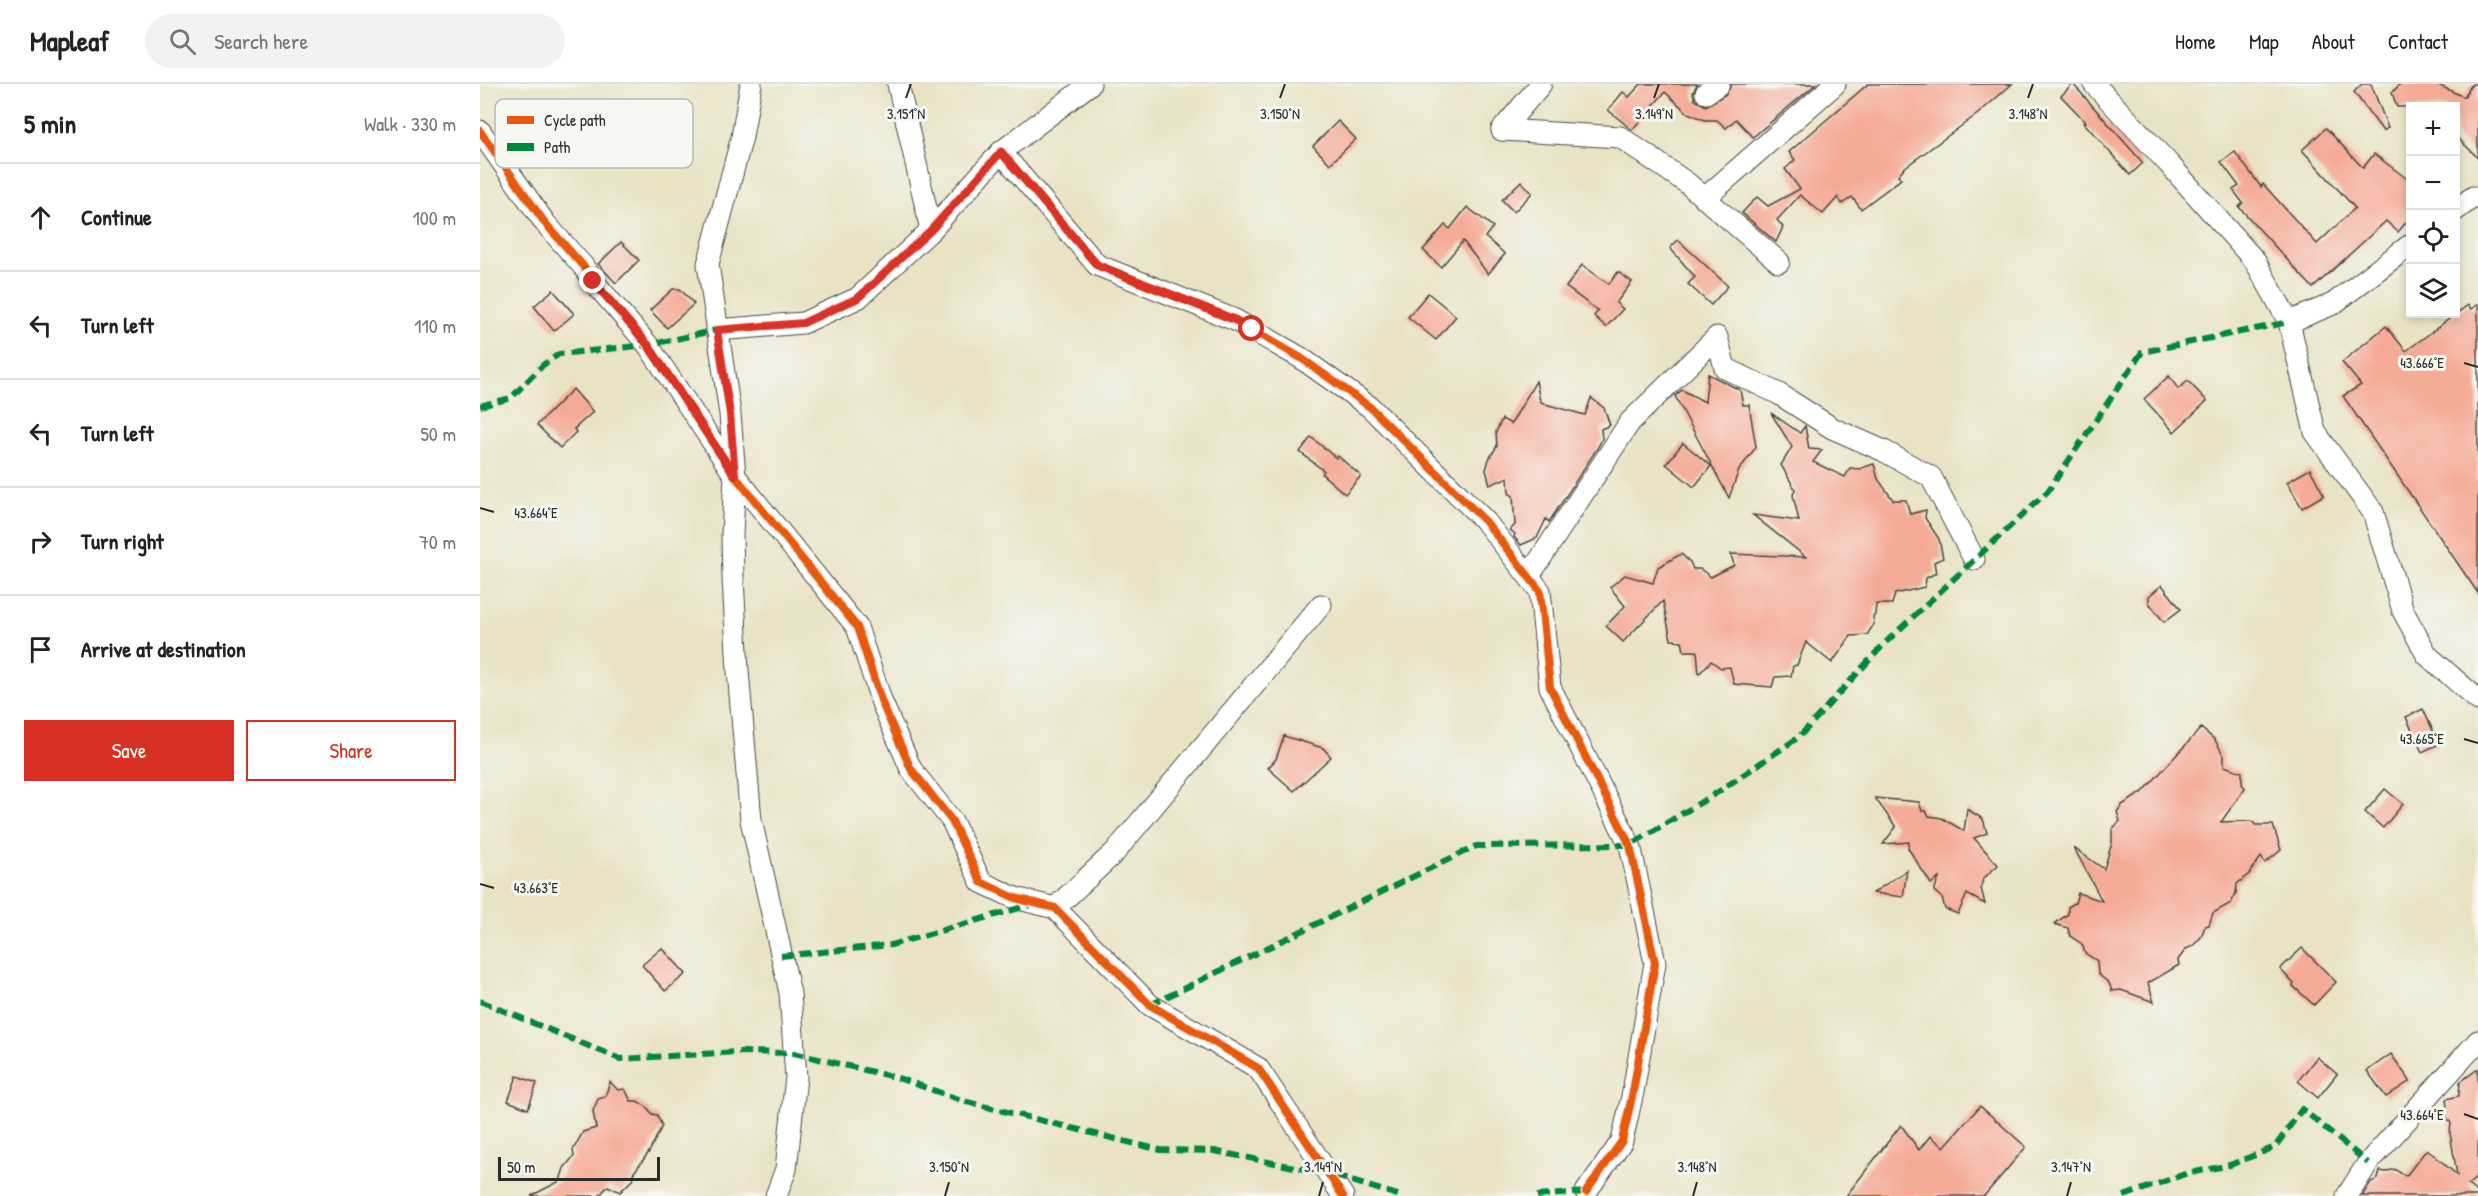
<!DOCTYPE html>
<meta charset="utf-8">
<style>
:root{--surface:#fff;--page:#f2f2f2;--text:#222;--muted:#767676;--line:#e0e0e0;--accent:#d93025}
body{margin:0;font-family:"Patrick Hand",sans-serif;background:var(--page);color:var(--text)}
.controls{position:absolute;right:18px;top:18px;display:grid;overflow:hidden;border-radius:0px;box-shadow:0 3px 9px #0003}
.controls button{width:54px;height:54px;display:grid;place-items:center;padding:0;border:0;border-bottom:2px solid var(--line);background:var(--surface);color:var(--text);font:30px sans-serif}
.scale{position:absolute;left:18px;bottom:15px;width:162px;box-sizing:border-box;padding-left:6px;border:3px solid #2b2b2b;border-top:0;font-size:16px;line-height:21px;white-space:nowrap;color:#2b2b2b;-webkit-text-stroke:4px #f6f6f2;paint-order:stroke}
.stop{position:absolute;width:18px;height:18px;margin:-14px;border:4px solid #d93025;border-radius:50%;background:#fff}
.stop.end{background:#d93025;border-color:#fff;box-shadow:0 2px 6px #0008}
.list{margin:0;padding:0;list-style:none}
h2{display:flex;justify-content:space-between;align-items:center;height:78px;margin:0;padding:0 24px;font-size:26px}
h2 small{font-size:20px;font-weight:400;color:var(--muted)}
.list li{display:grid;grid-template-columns:39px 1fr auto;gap:18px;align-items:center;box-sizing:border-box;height:108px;padding:0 24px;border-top:2px solid var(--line)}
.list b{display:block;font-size:22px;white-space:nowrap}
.list em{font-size:20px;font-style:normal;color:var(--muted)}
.actions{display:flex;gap:12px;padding:18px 24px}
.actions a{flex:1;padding:14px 0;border:2px solid var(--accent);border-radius:0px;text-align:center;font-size:21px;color:var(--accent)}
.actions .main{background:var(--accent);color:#fff}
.icon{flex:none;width:33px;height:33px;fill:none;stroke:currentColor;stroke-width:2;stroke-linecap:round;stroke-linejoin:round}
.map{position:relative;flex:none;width:1998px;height:1112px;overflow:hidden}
header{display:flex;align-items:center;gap:36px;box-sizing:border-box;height:84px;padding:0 30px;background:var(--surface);border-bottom:2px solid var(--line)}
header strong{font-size:28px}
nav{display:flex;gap:33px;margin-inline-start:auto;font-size:21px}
.search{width:420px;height:54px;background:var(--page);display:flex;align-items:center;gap:15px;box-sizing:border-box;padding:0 21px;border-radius:33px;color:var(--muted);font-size:22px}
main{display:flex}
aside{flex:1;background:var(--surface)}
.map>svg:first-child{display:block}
</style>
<header>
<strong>Mapleaf</strong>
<div class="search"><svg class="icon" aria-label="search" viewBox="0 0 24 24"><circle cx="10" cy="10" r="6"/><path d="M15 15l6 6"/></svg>Search here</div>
<nav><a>Home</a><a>Map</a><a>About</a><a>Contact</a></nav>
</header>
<main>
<aside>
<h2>5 min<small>Walk · 330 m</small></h2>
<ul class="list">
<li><svg class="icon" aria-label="ahead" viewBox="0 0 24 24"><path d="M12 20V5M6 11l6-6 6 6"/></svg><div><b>Continue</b></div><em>100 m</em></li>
<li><svg class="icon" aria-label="left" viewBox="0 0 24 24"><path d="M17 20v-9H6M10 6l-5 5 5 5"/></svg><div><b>Turn left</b></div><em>110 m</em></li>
<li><svg class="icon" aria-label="left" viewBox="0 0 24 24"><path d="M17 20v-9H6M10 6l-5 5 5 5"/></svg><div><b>Turn left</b></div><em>50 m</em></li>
<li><svg class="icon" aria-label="right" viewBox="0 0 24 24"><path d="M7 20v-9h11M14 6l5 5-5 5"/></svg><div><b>Turn right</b></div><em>70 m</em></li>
<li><svg class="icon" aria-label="arrive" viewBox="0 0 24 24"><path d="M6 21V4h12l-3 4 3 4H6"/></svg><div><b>Arrive at destination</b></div></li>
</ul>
<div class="actions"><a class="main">Save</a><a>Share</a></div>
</aside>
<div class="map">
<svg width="1998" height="1112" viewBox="0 0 1998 1112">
<rect width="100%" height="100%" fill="#f6f6f2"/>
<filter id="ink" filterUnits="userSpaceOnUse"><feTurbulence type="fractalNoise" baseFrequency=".0167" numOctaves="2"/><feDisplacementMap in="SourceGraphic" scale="12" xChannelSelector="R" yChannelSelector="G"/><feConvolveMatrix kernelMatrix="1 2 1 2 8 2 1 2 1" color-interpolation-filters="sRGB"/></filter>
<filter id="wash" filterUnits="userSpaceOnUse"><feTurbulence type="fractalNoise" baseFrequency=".008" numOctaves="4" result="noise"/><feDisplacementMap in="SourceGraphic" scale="24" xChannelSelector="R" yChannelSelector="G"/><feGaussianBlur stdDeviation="1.35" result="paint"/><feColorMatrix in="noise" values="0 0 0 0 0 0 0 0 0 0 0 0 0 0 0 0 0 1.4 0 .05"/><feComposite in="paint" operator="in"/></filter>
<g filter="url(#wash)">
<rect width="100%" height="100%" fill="#e9e3c4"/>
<g id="blocks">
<g fill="#f5aa95">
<path d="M 1161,0 L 1217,0 L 1213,9 L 1215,16 L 1226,22 L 1246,10 L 1252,0 L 1336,0 L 1273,53 L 1256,35 L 1246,44 L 1237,36 L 1225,36 L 1208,29 L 1185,8 L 1152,46 L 1128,26 L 1143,8 L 1149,13 Z"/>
<path d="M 1388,0 L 1532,0 L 1499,29 L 1424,84 L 1418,91 L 1421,95 L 1381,125 L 1372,113 L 1362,120 L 1358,113 L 1343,130 L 1320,111 L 1297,136 L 1303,143 L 1296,158 L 1262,129 L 1277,113 L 1288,122 L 1320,105 L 1305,85 L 1315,76 L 1309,68 Z"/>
<path d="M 1593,0 L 1663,79 L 1650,91 L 1604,39 L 1606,38 L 1581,12 Z"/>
<path d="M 1882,0 L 1891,0 L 1908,44 L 1903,47 L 1874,8 Z"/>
<path d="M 1920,0 L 1956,0 L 1984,13 L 1992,0 L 1998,0 L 1998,74 L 1976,52 L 1976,22 L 1917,23 L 1912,9 Z"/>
<path d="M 858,37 L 876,55 L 850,80 L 833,62 Z"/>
<path d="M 1846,44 L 1883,84 L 1894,70 L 1930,97 L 1930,134 L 1918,148 L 1906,137 L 1833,204 L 1759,123 L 1763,119 L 1753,106 L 1759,102 L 1741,78 L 1755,68 L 1781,103 L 1783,100 L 1837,160 L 1875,124 L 1822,66 Z"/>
<path d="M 1041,97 L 1052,109 L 1034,128 L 1022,116 Z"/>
<path d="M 987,123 L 1013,143 L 1005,153 L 1025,170 L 1008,190 L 983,157 L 961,183 L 943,166 L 965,141 L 970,145 Z"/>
<path d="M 1198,156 L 1248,202 L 1231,221 L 1208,200 L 1215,193 L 1190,164 Z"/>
<path d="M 141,158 L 159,176 L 136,199 L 118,180 Z"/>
<path d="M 1102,181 L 1129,200 L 1138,188 L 1152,198 L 1136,219 L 1143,225 L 1126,243 L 1114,232 L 1118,227 L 1086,203 Z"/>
<path d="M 193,205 L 200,205 L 214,220 L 187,244 L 170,226 Z"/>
<path d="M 73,206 L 94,230 L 74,247 L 54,222 Z"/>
<path d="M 948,209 L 976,232 L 956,256 L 928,233 Z"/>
<path d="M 1998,220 L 1998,509 L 1863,312 L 1881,301 L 1862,278 L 1906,242 L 1926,267 L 1988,221 L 1991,225 Z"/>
<path d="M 1228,290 L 1260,306 L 1263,321 L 1269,321 L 1276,363 L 1259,386 L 1249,414 L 1195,312 L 1202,306 L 1225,318 Z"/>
<path d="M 1689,292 L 1698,305 L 1708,297 L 1727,317 L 1694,348 L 1664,315 Z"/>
<path d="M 1056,297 L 1060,317 L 1065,320 L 1105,331 L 1111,314 L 1124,324 L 1130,341 L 1121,345 L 1122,355 L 1118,363 L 1069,438 L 1066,435 L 1057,454 L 1041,461 L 1034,453 L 1035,450 L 1030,446 L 1035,441 L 1033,412 L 1029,409 L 1028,393 L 1010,401 L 1006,386 L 1009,375 L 1017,362 L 1016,348 L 1022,335 L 1031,340 Z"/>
<path d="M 93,305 L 113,328 L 94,345 L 96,348 L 80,364 L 57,341 Z"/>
<path d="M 1291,329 L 1320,349 L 1325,342 L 1329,365 L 1342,366 L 1333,378 L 1365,393 L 1370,384 L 1379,385 L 1394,380 L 1398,395 L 1413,416 L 1426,416 L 1430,430 L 1446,426 L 1445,434 L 1459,455 L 1463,474 L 1454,478 L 1456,489 L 1446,494 L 1445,503 L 1415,510 L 1412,520 L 1396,520 L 1395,531 L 1393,533 L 1394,540 L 1387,551 L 1371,552 L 1352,579 L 1326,558 L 1317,581 L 1313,582 L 1311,592 L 1295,593 L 1292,603 L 1254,600 L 1250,583 L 1241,584 L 1231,577 L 1219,590 L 1217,567 L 1204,567 L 1202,557 L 1191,556 L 1183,517 L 1143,558 L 1126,542 L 1145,522 L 1130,503 L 1145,491 L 1173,499 L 1178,483 L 1201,470 L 1210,478 L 1213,485 L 1220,485 L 1231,493 L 1254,481 L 1251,470 L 1326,473 L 1273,431 L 1319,437 L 1313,411 L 1315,405 L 1301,381 L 1312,363 Z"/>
<path d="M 831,353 L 856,374 L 858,372 L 881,392 L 865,410 L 842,390 L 844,387 L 820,368 Z"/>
<path d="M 1203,359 L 1231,382 L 1214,403 L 1186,380 Z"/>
<path d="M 1830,385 L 1844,411 L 1822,424 L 1807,398 Z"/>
<path d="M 1682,501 L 1701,525 L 1684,538 L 1669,519 L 1669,512 Z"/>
<path d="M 1943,625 L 1959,660 L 1942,668 L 1926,633 Z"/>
<path d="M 1721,644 L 1735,656 L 1744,672 L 1744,682 L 1762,688 L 1762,700 L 1765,704 L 1741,738 L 1771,737 L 1776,741 L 1793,741 L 1801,766 L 1785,779 L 1781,773 L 1769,790 L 1757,800 L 1756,809 L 1751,819 L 1733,829 L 1729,841 L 1725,842 L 1721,853 L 1713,862 L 1706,865 L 1698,876 L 1699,881 L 1668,899 L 1674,918 L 1641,906 L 1632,907 L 1629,899 L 1618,890 L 1617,877 L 1605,869 L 1602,860 L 1590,852 L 1588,844 L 1574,840 L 1588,830 L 1588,823 L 1595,819 L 1598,809 L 1622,817 L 1594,764 L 1624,785 L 1632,759 L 1632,745 L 1640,737 L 1637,728 L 1642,721 L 1663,708 Z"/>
<path d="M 804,652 L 843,664 L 851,673 L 814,707 L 788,684 L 796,675 Z"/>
<path d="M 1905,705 L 1923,720 L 1903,744 L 1885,728 Z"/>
<path d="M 1395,714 L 1439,718 L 1442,727 L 1446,727 L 1449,732 L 1462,734 L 1484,747 L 1487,725 L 1503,735 L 1507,749 L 1494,754 L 1518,781 L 1503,795 L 1501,804 L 1505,820 L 1487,810 L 1478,830 L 1465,825 L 1462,814 L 1454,807 L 1459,794 L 1451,800 L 1428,764 L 1429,758 L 1403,760 L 1416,743 Z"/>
<path d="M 1427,786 L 1423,813 L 1393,809 Z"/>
<path d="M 182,864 L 206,890 L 185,907 L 162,881 Z"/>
<path d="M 1822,864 L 1856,898 L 1834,921 L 1813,902 L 1814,900 L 1800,885 Z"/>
<path d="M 1911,970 L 1930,997 L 1906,1013 L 1887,987 Z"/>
<path d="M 1837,973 L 1857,990 L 1838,1014 L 1818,997 Z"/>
<path d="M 1998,985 L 1998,1092 L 1988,1101 L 1998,1109 L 1998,1112 L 1882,1112 L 1891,1098 L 1898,1095 L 1900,1087 L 1906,1088 L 1914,1085 L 1926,1092 L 1947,1065 L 1977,1091 L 1970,1049 L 1971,1039 L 1963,1029 L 1967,1024 L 1966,1015 L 1979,1012 L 1980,998 Z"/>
<path d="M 37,992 L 57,999 L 48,1025 L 28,1017 Z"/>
<path d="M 130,998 L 138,1006 L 145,1005 L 151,1017 L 157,1017 L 167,1023 L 172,1030 L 177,1031 L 182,1042 L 169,1068 L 152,1091 L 153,1095 L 140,1108 L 128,1102 L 119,1112 L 51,1112 L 80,1097 L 84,1084 L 94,1072 L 93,1066 L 103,1048 L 116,1044 L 113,1027 L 118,1015 L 125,1013 Z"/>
<path d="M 1500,1022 L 1546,1063 L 1504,1112 L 1366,1112 L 1421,1041 L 1439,1066 L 1450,1052 L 1464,1063 Z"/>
</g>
</g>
</g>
<g filter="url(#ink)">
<use href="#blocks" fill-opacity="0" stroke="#484742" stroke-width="1.5"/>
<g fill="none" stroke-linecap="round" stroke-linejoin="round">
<g stroke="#484742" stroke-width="23">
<g id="minor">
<path d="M 271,0 L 262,53 L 228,180 L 250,330 L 255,392 L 252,451 L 253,494 L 258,587 L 271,736 L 310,909 L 316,993 L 306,1085 L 296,1112"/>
<path d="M 418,0 L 451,146"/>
<path d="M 1614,0 L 1689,80 L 1775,177 L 1809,238 L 1835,348 L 1893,428 L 1923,527 L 1947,571 L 1998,616"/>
<path d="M 1226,9 L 1239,0"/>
<path d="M 1022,46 L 1140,53 L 1207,99 L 1299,178"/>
<path d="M 1022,46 L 1061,0"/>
<path d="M 0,47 L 65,139 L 103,182 L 113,197 L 168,261 L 255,392 L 377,543 L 402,619 L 431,685 L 472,737 L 501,798 L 535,814 L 575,824 L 670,921 L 778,984 L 863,1112"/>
<path d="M 521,68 L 617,181 L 755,236 L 821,274 L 890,323 L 1006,438 L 1060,507 L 1070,603 L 1150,761 L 1175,879 L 1153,1008 L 1142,1057 L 1106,1108"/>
<path d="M 1225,114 L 1355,0"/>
<path d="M 1976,126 L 1993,113 L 1998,114"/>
<path d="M 1809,238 L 1853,220 L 1930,161"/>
<path d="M 237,246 L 323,239 L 378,214 L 451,146 L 521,68 L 610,0"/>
<path d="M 1049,492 L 1150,338 L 1237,253 L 1245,284 L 1299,310 L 1352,344 L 1404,367 L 1451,393 L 1494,475"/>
<path d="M 575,824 L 635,768 L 841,521"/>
<path d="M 1867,1112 L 1888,1079 L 1998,957"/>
</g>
</g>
<use href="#minor" stroke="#fff" stroke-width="21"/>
<g stroke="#00873e" stroke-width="6" stroke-dasharray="12 6" stroke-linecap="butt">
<path d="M 0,322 L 31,314 L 63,281 L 79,270 L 168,261 L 237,246"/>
<path d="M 301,872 L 411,861 L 550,821"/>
<path d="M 0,917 L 140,975 L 256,968 L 314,969 L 418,994 L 487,1018 L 680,1066 L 734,1067 L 849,1090 L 921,1112"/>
<path d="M 670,921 L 996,762 L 1150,761 L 1238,708 L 1319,653 L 1405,559 L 1568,407 L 1662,268 L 1809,238"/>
<path d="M 1057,1112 L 1106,1108 L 1109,1112"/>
<path d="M 1644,1112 L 1705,1090 L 1750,1081 L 1795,1063 L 1822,1025 L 1888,1079"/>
</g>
<g stroke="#f6f6f2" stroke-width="11">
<g id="cycleway">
<path d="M 0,47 L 65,139 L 103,182 L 113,197 L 168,261 L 255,392 L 377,543 L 402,619 L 431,685 L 472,737 L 501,798 L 535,814 L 575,824 L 670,921 L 778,984 L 863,1112"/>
<path d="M 521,68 L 617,181 L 755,236 L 821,274 L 890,323 L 1006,438 L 1060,507 L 1070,603 L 1150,761 L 1175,879 L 1153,1008 L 1142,1057 L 1106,1108"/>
</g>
</g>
<use href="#cycleway" stroke="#e8590c" stroke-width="8"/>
</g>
</g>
<g fill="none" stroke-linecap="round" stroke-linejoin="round" filter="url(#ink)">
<path stroke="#d93025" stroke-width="8" d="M 113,197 L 168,261 L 255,392 L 250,330 L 237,246 L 323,239 L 378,214 L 451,146 L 521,68 L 617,181 L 755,236 L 772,245"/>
</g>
<path fill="none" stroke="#2b2b2b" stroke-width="2" d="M 426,14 L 431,0M 800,14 L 805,0M 1174,14 L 1179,0M 1548,14 L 1553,0M 1984,279 L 1998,283M 0,424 L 14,428M 1984,655 L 1998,659M 0,800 L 14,804M 1984,1030 L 1998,1035M 465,1112 L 469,1098M 839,1112 L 843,1098M 1213,1112 L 1217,1098M 1587,1112 L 1591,1098"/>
<rect x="15" y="15" width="198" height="69" rx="9" fill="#f6f6f2" stroke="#b9b9b6" stroke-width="1.5"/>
<rect x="27" y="32" width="27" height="8" fill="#e8590c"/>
<rect x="27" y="59" width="27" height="8" fill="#00873e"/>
<g font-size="16" fill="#2b2b2b">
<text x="64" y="42">Cycle path</text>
<text x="64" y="69">Path</text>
</g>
<g font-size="15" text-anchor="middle" fill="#2b2b2b" stroke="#f6f6f2" stroke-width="6" stroke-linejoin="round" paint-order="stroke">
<text x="426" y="35">3.151°N</text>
<text x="800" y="35">3.150°N</text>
<text x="1174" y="35">3.149°N</text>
<text x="1548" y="35">3.148°N</text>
<text x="1942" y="284">43.666°E</text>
<text x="56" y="434">43.664°E</text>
<text x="1942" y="660">43.665°E</text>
<text x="56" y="809">43.663°E</text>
<text x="1942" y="1036">43.664°E</text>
<text x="469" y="1088">3.150°N</text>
<text x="843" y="1088">3.149°N</text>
<text x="1217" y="1088">3.148°N</text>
<text x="1591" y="1088">3.147°N</text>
</g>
</svg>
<div class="controls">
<button>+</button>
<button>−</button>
<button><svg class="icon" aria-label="locate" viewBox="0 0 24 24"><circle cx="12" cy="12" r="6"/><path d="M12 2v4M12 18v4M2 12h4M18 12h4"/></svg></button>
<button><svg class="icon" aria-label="layers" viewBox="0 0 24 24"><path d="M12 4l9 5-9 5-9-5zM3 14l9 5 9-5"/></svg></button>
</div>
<div class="scale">50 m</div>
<div class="stop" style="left:772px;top:245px"></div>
<div class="stop end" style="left:113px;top:197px"></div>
</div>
</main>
